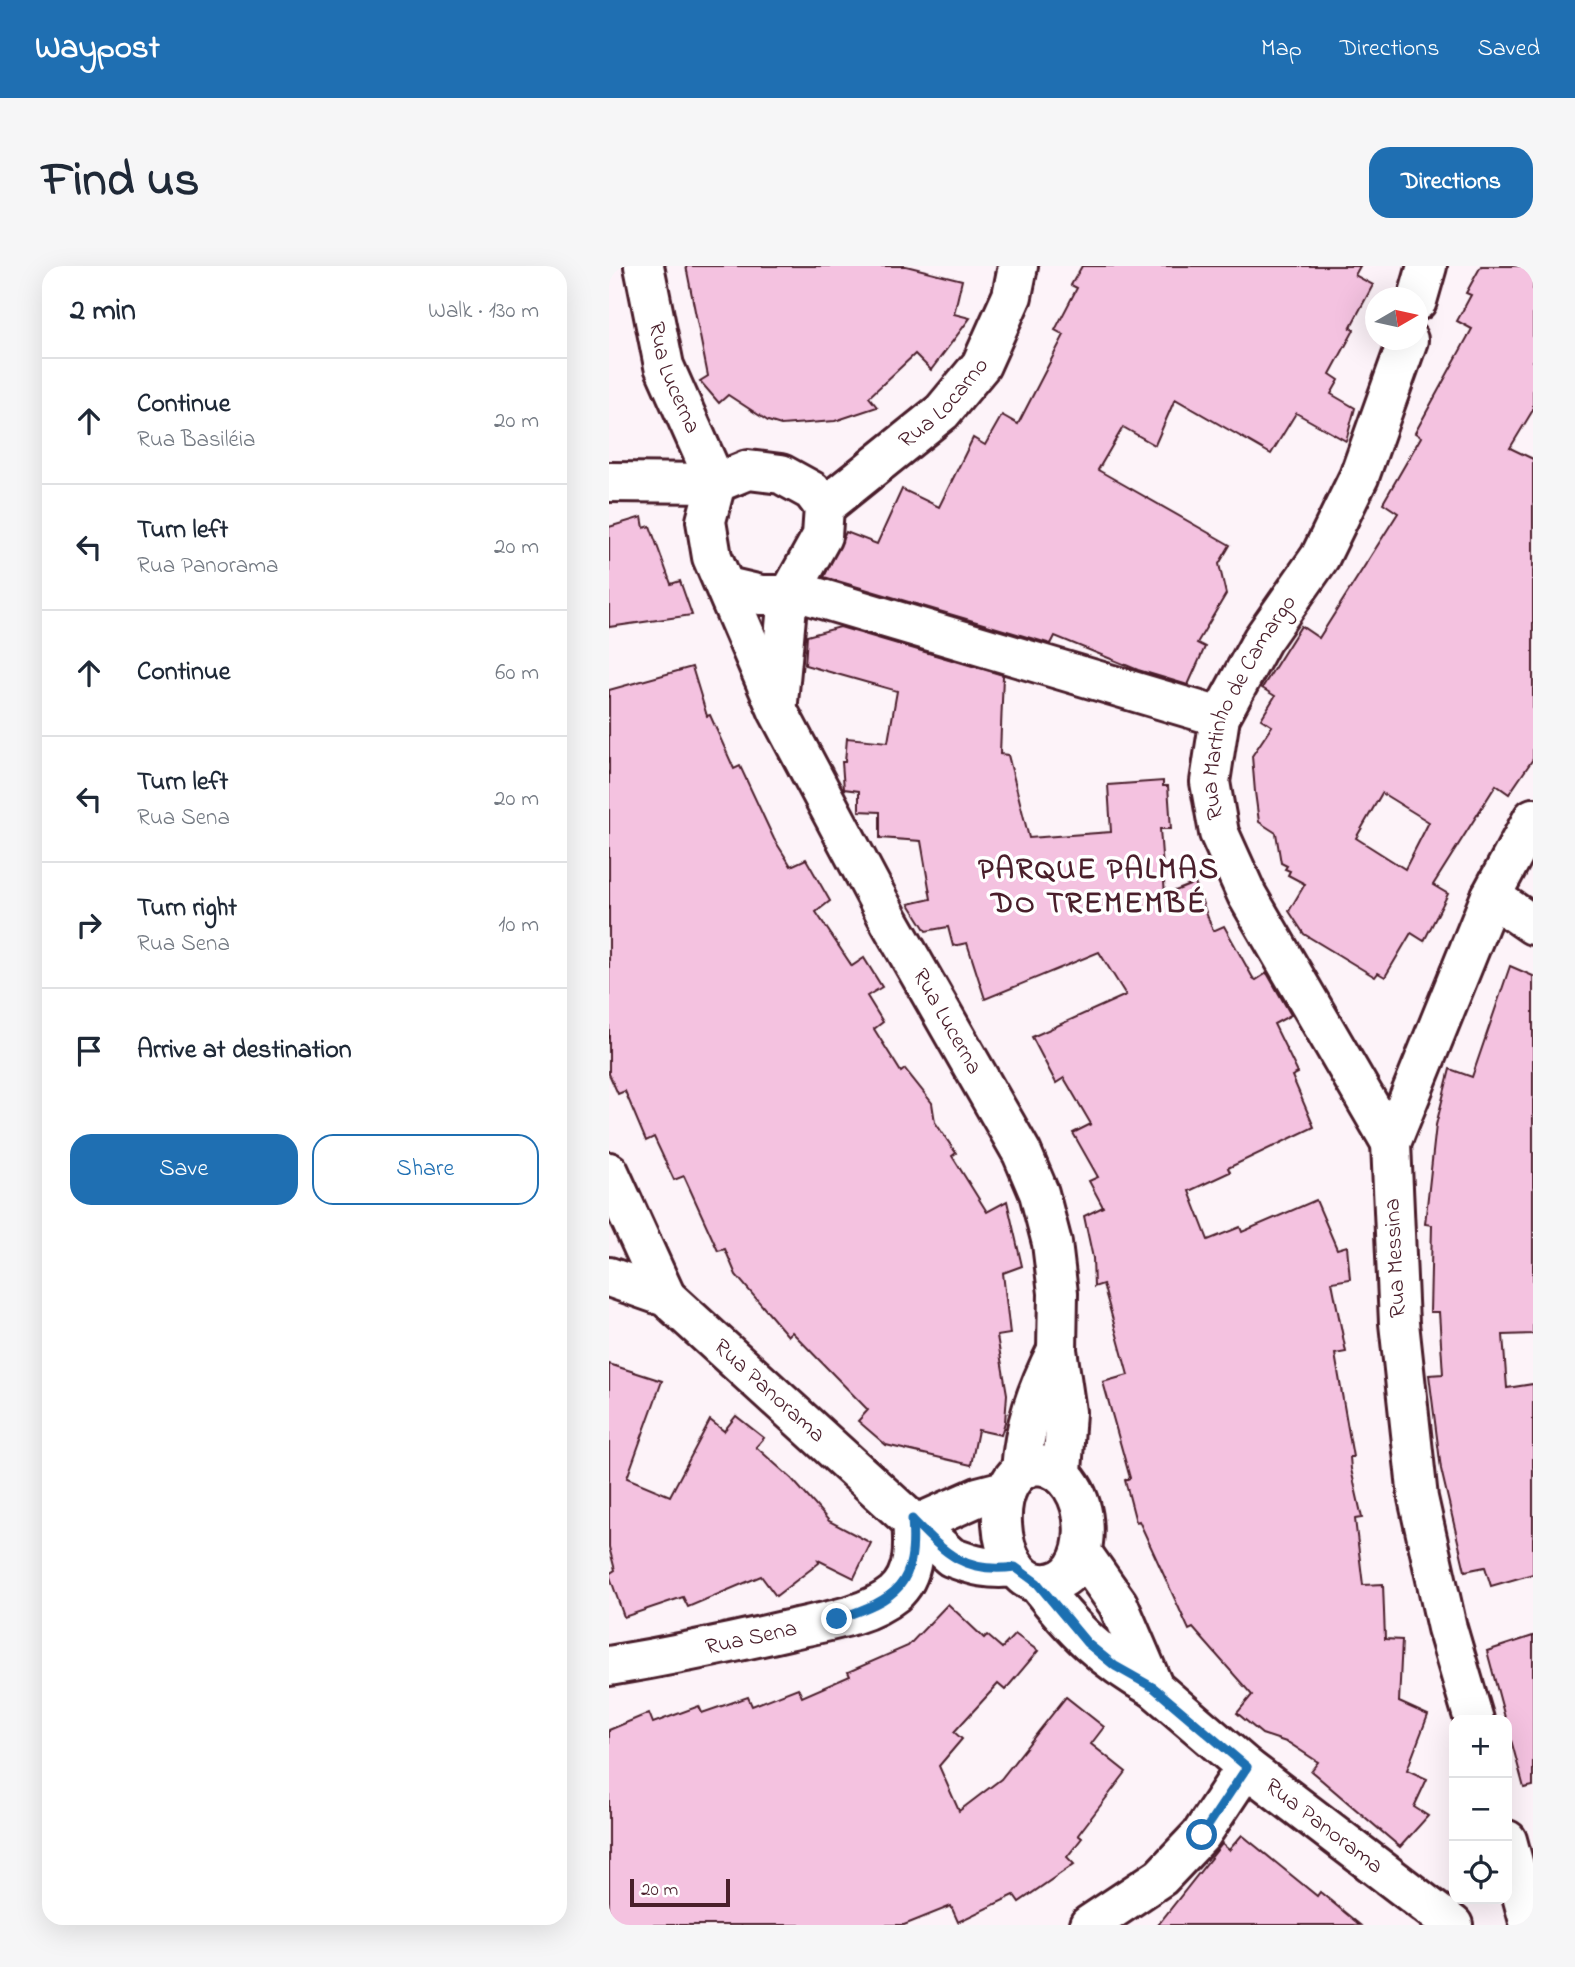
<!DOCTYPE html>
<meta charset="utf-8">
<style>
:root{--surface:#fff;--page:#f6f6f7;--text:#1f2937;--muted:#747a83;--line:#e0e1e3;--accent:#1f6fb2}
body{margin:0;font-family:"Indie Flower",sans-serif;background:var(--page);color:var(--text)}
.controls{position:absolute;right:21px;bottom:21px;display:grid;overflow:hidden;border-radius:14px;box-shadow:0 7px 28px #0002}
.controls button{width:63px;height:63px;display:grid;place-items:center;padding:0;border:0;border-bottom:2px solid var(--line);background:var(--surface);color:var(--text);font:35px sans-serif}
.compass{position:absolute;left:756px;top:21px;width:63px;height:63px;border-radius:50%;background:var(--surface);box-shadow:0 7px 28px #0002;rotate:81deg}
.scale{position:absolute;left:21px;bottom:18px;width:100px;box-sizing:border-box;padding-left:7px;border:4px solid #4a1f2b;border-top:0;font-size:19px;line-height:24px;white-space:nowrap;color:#4a1f2b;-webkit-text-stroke:5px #fff;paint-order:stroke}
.stop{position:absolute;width:21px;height:21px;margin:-16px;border:5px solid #1f6fb2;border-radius:50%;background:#fff}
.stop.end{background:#1f6fb2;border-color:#fff;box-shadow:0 2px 7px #0008}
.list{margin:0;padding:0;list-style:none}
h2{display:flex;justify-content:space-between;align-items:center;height:91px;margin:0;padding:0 28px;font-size:30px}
h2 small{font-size:23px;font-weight:400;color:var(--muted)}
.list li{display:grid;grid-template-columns:46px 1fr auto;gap:21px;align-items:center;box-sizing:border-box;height:126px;padding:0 28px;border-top:2px solid var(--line)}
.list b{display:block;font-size:26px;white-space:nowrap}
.list p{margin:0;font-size:23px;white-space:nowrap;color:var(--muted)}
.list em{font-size:23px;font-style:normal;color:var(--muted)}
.actions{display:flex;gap:14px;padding:21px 28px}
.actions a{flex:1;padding:16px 0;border:2px solid var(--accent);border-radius:21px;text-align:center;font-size:24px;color:var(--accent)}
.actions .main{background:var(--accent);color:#fff}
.icon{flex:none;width:38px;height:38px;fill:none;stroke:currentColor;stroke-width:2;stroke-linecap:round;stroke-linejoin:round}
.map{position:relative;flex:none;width:924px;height:1659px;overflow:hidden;border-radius:21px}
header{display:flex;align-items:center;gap:42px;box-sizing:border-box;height:98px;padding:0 35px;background:var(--accent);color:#fff}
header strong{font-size:33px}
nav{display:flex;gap:38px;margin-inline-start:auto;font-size:24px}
.intro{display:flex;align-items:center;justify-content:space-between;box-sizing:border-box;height:168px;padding:0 42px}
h1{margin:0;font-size:49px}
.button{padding:18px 32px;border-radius:21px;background:var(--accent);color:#fff;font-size:24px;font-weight:700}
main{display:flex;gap:42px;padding:0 42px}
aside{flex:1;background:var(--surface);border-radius:21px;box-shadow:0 7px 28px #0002}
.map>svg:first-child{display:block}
</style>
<header>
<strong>Waypost</strong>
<nav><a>Map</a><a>Directions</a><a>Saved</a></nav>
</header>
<div class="intro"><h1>Find us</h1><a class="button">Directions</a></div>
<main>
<aside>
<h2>2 min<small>Walk · 130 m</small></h2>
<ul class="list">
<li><svg class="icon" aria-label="ahead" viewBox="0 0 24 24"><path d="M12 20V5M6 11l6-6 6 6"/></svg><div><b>Continue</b><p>Rua Basiléia</p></div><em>20 m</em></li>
<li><svg class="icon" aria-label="left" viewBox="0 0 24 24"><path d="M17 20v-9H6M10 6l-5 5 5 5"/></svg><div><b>Turn left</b><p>Rua Panorama</p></div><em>20 m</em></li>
<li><svg class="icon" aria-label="ahead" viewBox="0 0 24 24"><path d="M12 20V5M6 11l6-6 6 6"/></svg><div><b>Continue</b></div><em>60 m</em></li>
<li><svg class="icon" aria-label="left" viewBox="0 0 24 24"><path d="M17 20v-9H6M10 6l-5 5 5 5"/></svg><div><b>Turn left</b><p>Rua Sena</p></div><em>20 m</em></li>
<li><svg class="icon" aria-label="right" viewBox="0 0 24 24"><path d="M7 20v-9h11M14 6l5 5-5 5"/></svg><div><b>Turn right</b><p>Rua Sena</p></div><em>10 m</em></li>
<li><svg class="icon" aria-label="arrive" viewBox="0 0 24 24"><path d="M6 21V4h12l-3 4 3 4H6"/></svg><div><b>Arrive at destination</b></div></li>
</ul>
<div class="actions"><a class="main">Save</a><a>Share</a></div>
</aside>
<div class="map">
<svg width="924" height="1659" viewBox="0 0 924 1659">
<rect width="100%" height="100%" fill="#fdf3f9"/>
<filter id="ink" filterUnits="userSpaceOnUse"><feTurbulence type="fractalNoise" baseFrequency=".0143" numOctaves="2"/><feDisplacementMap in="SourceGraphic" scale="14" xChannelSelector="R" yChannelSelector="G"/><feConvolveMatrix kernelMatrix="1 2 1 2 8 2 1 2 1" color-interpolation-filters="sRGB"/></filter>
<g filter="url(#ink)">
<g fill="#f4c2e0" stroke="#4a1f2b" stroke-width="2" fill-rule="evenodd">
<path d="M 77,0 L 297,0 L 353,14 L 345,48 L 361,52 L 322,104 L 306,88 L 260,131 L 268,141 L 226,155 L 172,159 L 159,155 L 119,129 L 110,137 L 91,115 L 99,110 Z"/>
<path d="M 473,0 L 751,0 L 746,9 L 764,19 L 741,62 L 745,64 L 721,108 L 730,114 L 722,128 L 746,142 L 737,175 L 687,147 L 662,188 L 566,133 L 546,179 L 514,161 L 489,204 L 621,279 L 610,298 L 617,328 L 588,377 L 596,381 L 579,419 L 529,404 L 446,370 L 442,378 L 215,311 L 237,266 L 268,278 L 293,223 L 330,241 L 364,172 L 376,179 L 393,149 L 409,158 L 455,69 L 446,64 L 468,22 L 462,19 Z"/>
<path d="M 872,0 L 924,0 L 924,144 L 901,182 L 924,193 L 924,493 L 900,528 L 887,519 L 824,619 L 839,628 L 815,675 L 802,667 L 776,711 L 769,707 L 766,711 L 695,668 L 680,645 L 696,618 L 679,609 L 681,605 L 676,603 L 678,600 L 672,597 L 667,567 L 650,556 L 646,526 L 643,490 L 663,460 L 652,453 L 666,430 L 653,422 L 692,360 L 710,372 L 789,247 L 774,237 L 812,171 L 806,167 L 863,63 L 848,55 L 862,29 L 857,27 ZM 773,527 L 820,556 L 796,603 L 747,572 Z"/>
<path d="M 33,251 L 35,262 L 41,260 L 62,318 L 71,315 L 83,349 L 0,361 L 0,261 Z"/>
<path d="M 231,361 L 394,409 L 391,488 L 399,489 L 420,572 L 502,566 L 499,519 L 554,515 L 554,520 L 559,520 L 562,563 L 551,563 L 556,629 L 586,617 L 604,665 L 615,660 L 644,712 L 647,714 L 658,707 L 682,749 L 665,758 L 689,807 L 683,810 L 705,861 L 619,902 L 621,906 L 580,925 L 599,974 L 631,961 L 633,966 L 707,934 L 728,983 L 738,980 L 741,1013 L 723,1016 L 737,1086 L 726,1088 L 744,1191 L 741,1191 L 742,1203 L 753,1252 L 746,1253 L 754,1319 L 774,1318 L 776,1373 L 793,1374 L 790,1436 L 819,1449 L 798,1504 L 818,1513 L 805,1541 L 819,1550 L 791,1581 L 702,1505 L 709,1496 L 680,1477 L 653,1468 L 628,1447 L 643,1429 L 584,1362 L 580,1364 L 530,1255 L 527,1256 L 516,1214 L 521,1212 L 494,1116 L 519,1109 L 494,1018 L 485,1021 L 484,992 L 475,950 L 494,941 L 480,915 L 489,911 L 464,867 L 482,858 L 455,812 L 447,817 L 423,771 L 517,729 L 490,686 L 376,733 L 358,677 L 344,680 L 339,661 L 317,665 L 300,638 L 322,633 L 312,575 L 271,572 L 271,546 L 250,545 L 250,525 L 235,523 L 233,496 L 236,496 L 238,472 L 279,476 L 288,425 L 196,399 L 198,370 Z"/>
<path d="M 83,401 L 98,450 L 101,449 L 125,503 L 131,500 L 165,573 L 182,600 L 197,593 L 221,635 L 207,646 L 243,700 L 255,692 L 273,721 L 258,730 L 274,756 L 265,763 L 292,806 L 296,803 L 323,837 L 326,856 L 347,887 L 343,890 L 378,946 L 398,935 L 413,1000 L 394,1007 L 401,1068 L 388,1070 L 398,1128 L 396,1156 L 392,1169 L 369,1164 L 362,1199 L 277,1179 L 249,1155 L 259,1144 L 183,1066 L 179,1070 L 127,1009 L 116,983 L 109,985 L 75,910 L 65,914 L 45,871 L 37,875 L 16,825 L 9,828 L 0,808 L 0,424 Z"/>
<path d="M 901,700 L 924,710 L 924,1068 L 894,1069 L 898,1122 L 924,1118 L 924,1308 L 882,1320 L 876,1301 L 856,1305 L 832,1203 L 820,1109 L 834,1108 L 830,1046 L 821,1046 L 823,959 L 816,958 L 827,859 L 841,803 L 863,811 Z"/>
<path d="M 0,1098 L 53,1115 L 18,1212 L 61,1230 L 101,1154 L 115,1165 L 127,1150 L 155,1172 L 147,1181 L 183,1213 L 220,1255 L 262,1277 L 245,1312 L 209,1294 L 210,1297 L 167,1330 L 152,1310 L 79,1341 L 74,1331 L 15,1351 L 0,1308 L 6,1304 L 0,1281 Z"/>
<path d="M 339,1338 L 375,1372 L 378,1369 L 393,1382 L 406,1368 L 429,1385 L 396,1424 L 389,1418 L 345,1466 L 353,1473 L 330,1500 L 350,1545 L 392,1513 L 457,1431 L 495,1461 L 482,1478 L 517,1506 L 469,1569 L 473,1572 L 458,1591 L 465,1598 L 410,1636 L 405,1629 L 349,1656 L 342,1640 L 295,1659 L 0,1659 L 0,1464 L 40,1447 L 44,1457 L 90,1440 L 93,1447 L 139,1431 L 143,1440 L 189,1422 L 193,1431 L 241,1410 L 239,1406 L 299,1380 Z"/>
<path d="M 924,1370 L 924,1520 L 915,1522 L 878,1385 Z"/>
<path d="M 633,1569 L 708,1630 L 711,1626 L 751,1659 L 549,1659 L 613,1578 L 620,1584 Z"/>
</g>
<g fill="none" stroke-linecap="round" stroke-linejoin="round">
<g stroke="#4a1f2b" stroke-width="44">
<g id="minor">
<path id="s1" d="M 35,0 L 55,100 L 107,217"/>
<path d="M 808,35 L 818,0"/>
<path d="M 0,216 L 107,217 L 139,204 L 172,208 L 203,225 L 215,241 L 213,270 L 183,324 L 179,329 L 152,329 L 118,321"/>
<path id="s2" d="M 107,217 L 97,255 L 103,291 L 169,445 L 281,656 L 413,887 L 430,927 L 443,977 L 449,1027 L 448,1084 L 457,1146 L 453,1206"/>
<path id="s3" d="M 215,241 L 333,146 L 372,99 L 403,30 L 409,0"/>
<path d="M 183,324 L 611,451"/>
<path d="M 169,436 L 179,329"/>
<path d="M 882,630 L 924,659"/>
<path id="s4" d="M 782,877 L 638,629 L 610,567 L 601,516 L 611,451 L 653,374 L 711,291 L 750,211 L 799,74"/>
<path d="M 0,906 L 57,1031"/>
<path id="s5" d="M 0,1011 L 57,1031 L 342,1291 C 365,1300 381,1304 406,1301"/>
<path d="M 430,1199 C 487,1205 492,1322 431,1317 C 386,1314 375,1201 430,1199 Z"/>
<path d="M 412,1205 C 415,1160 428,1123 448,1084"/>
<path d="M 308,1258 L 369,1231 L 396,1224"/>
<path id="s6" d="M 473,1287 L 509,1338 L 545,1422 L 637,1501 L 844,1659"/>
<path d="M 428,1317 C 464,1364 493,1393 545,1422"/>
<path id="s7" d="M 0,1400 C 60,1390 119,1378 179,1364 C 213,1356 257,1351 285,1328 C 307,1309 305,1279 303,1253"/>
<path d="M 865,1454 L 838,1362 L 809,1232 L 790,1057 L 782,877 L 882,630 L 924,552"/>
<path d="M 898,1574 L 921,1659"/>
<path d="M 480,1659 L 552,1611 L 592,1569 L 637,1501"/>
</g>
</g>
<use href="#minor" stroke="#fff" stroke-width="38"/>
</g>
</g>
<g fill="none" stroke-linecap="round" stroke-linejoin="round" filter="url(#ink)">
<path stroke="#1f6fb2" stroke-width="9" d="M 228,1353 C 289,1332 308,1320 303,1253 C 336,1287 355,1308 406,1301 L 428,1317 L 478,1377 L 506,1400 L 545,1422 L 638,1501 L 593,1569"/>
</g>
<g text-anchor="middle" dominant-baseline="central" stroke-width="7" stroke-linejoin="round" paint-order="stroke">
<g font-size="23" fill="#4a1f2b" stroke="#fff">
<text stroke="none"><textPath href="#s1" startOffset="116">Rua Lucerna</textPath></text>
<text stroke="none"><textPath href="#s3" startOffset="159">Rua Locarno</textPath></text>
<text stroke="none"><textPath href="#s4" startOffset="490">Rua Martinho de Camargo</textPath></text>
<text stroke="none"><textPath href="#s2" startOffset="597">Rua Lucerna</textPath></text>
<text transform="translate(787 992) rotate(-93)">Rua Messina</text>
<text stroke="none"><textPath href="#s5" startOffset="200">Rua Panorama</textPath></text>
<text stroke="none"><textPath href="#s7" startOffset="145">Rua Sena</textPath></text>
<text stroke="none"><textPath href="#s6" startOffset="373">Rua Panorama</textPath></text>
</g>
<g font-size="30" font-weight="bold" letter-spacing="2" fill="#4a1f2b" stroke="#fff">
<text x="490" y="605">PARQUE PALMAS<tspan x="490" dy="34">DO TREMEMBÉ</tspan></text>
</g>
</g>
</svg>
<div class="controls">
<button>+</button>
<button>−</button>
<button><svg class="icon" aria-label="locate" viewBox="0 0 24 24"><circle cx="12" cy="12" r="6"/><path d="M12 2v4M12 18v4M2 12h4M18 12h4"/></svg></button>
</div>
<svg class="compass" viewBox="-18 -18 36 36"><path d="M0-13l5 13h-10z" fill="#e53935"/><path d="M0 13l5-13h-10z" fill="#747a83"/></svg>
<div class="scale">20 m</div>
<div class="stop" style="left:593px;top:1569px"></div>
<div class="stop end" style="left:228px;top:1353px"></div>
</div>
</main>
